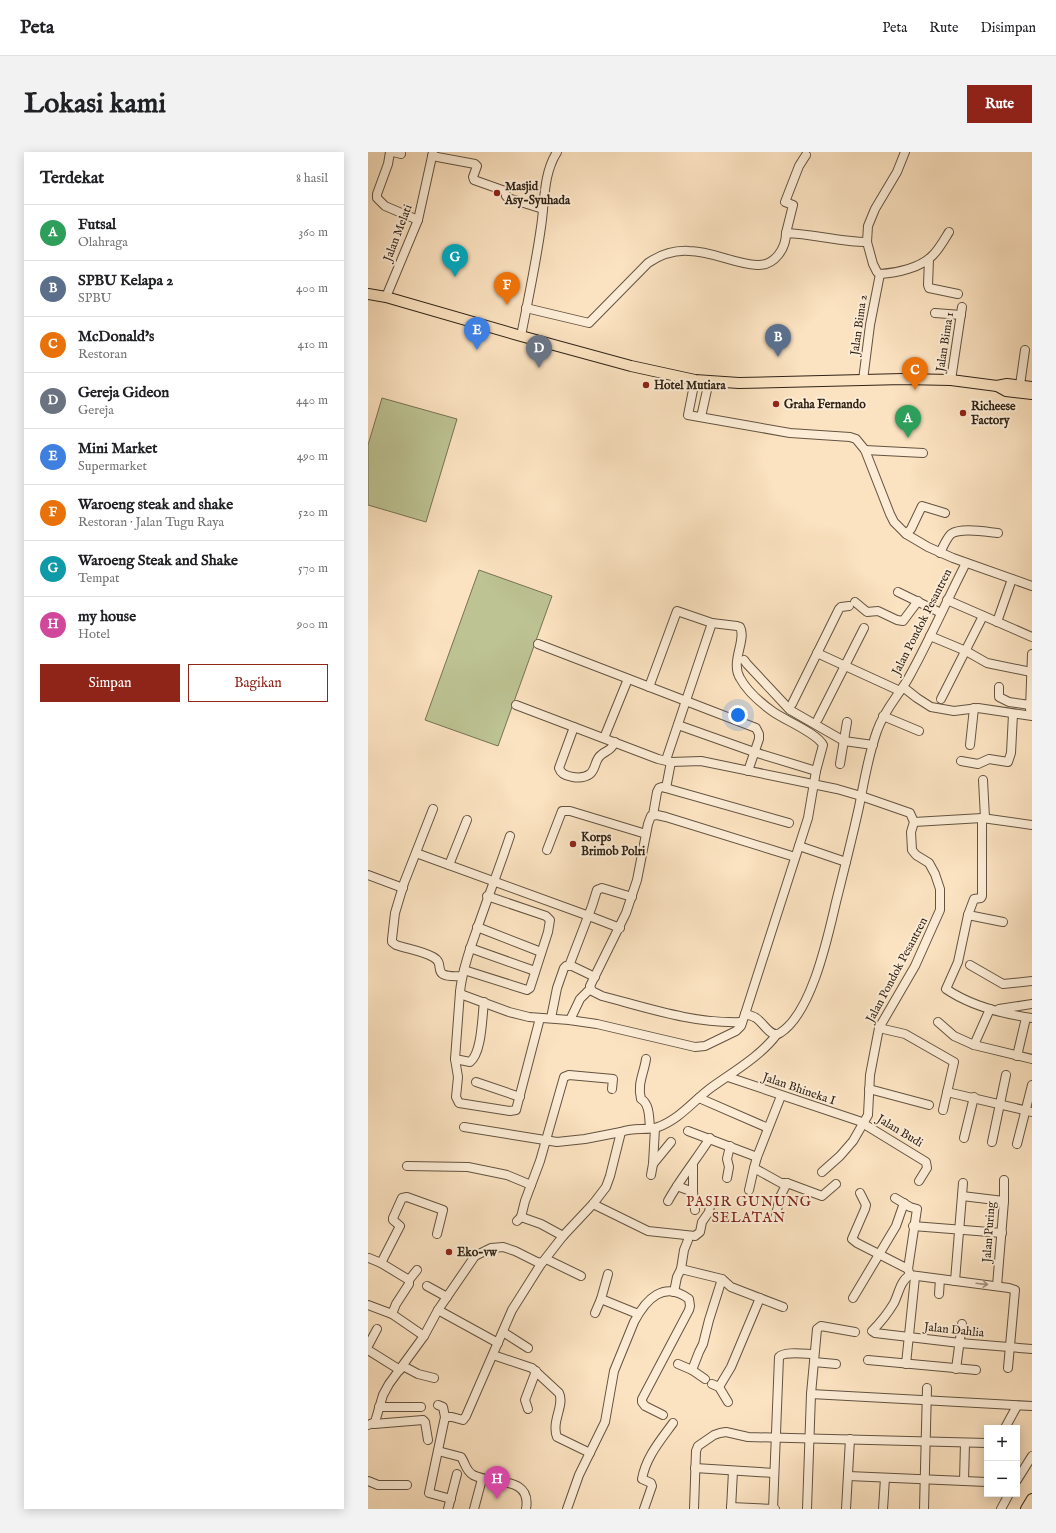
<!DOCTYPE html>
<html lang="id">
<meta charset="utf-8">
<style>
:root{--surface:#fff;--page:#f2f2f2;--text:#202124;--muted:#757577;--line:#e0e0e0;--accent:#8f2418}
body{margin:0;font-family:"IM FELL English",serif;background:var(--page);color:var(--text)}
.controls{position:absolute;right:12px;bottom:12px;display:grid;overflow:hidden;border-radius:0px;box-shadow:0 2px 10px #0003}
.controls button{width:36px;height:36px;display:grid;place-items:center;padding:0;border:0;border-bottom:1px solid var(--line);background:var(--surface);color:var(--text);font:20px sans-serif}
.you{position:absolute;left:370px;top:563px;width:14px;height:14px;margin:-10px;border:3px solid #fff;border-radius:50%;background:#1a73e8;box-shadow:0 0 0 6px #1a73e833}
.badge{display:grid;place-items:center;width:26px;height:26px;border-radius:50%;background:var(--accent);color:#fff;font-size:13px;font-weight:700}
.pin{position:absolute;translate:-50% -33px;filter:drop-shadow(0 1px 2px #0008)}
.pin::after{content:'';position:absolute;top:21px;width:14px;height:12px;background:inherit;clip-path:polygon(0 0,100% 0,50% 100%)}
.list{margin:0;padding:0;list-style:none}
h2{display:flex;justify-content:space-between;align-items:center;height:52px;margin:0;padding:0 16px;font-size:17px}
h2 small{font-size:13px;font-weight:400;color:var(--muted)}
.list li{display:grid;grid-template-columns:26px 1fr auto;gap:12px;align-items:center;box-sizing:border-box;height:56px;padding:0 16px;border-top:1px solid var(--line)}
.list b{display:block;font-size:15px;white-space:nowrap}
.list p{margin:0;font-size:13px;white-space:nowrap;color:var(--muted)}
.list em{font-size:13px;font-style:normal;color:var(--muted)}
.actions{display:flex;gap:8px;padding:12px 16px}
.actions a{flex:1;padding:9px 0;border:1px solid var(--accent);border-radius:0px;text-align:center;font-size:14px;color:var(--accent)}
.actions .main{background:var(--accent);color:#fff}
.map{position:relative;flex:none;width:664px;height:1357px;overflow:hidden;border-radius:0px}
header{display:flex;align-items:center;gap:24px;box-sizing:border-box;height:56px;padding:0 20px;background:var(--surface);border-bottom:1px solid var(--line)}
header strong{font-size:19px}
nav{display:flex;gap:22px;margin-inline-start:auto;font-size:14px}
.intro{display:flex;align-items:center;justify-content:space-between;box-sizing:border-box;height:96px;padding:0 24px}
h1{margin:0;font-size:28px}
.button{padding:10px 18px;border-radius:0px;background:var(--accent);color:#fff;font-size:14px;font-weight:700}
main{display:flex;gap:24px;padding:0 24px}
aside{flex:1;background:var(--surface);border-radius:0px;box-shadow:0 2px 10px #0003}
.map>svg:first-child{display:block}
</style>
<header>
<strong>Peta</strong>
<nav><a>Peta</a><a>Rute</a><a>Disimpan</a></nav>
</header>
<div class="intro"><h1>Lokasi kami</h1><a class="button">Rute</a></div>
<main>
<aside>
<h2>Terdekat<small>8 hasil</small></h2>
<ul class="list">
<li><span class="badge" style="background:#2e9e5b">A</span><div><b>Futsal</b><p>Olahraga</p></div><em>360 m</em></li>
<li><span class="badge" style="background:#5c6f8a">B</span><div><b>SPBU Kelapa 2</b><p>SPBU</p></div><em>400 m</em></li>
<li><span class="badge" style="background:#e8710a">C</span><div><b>McDonald's</b><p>Restoran</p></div><em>410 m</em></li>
<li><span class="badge" style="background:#6b7280">D</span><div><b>Gereja Gideon</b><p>Gereja</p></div><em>440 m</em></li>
<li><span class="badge" style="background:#3f7fe0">E</span><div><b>Mini Market</b><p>Supermarket</p></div><em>490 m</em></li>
<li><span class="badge" style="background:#e8710a">F</span><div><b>Waroeng steak and shake</b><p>Restoran · Jalan Tugu Raya</p></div><em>520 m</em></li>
<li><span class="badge" style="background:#0f9aa8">G</span><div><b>Waroeng Steak and Shake</b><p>Tempat</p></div><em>570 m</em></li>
<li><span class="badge" style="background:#d1479c">H</span><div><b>my house</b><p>Hotel</p></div><em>900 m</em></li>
</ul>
<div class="actions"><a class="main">Simpan</a><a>Bagikan</a></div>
</aside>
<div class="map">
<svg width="664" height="1357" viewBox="0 0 664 1357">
<rect width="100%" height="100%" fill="#fbe2c0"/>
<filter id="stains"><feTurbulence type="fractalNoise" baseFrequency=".005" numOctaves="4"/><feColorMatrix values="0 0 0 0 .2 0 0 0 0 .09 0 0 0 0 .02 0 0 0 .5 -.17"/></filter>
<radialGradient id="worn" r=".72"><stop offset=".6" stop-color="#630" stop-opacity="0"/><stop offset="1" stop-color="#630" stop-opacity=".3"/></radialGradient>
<g fill="#bdc393" stroke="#767354">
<path d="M 14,246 L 89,267 L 58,370 L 0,353 L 0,293 Z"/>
<path d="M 111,418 L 184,444 L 130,594 L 57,568 Z"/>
</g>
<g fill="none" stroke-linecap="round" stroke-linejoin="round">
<g stroke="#635340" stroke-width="10">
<g id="minor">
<path d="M 22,0 L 20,12 L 9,42 L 9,46 L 17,54 L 50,68"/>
<path d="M 25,0 L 33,2"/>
<path d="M 537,0 L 529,20 L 507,57 L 500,74 L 499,90 L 505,112 L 509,120 L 512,122 C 528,121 553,116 565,103 C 571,97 576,88 581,80"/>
<path d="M 64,4 L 107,12 L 109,14 L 105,25 L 106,28 L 137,39 L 138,44 L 140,46 L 175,57"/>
<path d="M 418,81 L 425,53 L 417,50 L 431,14 L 438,3"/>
<path d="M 561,107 L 560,133 L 561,136 L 590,142"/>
<path d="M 18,145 L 50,68 L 65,0"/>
<path d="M 158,156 L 221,171 L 280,111 C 292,103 306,98 321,99 C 344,99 366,112 389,113 C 407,114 418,96 418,81 C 446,82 472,90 499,90"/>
<path d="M 567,161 L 593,163"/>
<path d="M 153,184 C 160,148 168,111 173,75 C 177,49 175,22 189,0"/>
<path d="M 327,228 L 320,263 L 422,281 L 482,285 L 488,287 L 497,298 L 522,362 L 526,370 L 538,382 L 560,395 L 585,406 L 664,434"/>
<path d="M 495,228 L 502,173 L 512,122"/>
<path d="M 583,228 L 594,155"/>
<path d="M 652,233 L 657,198"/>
<path d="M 333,265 L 341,229"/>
<path d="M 497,298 L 555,301"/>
<path d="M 538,382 L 543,377 L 554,354 L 577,361"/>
<path d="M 572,401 C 575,395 578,387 583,382 C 593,375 619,380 630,381"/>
<path d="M 530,440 L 573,461"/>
<path d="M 579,448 L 664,485"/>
<path d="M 487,450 L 499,460 L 510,459 L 529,468 L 535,469 L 550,449"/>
<path d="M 629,470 L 644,427"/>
<path d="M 562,484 L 598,499 L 619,511 L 663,520"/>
<path d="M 170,492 L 388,576 L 391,582 L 391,587 L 380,619"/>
<path d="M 449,501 L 532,539"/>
<path d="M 376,508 L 379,512 L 422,558 L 476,589 L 505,593"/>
<path d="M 535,535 L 549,546 L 563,555 L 586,559 L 610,556 L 664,564"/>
<path d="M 631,535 L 631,545 L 641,550 L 662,553"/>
<path d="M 573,547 L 615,464"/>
<path d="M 424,552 L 471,457 L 473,455 L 481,454"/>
<path d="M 148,553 L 290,607 L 303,610 L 333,609 L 469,637 L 493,644 L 542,661 L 546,670 L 543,680 L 544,698 L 548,703 L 561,711 L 567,722 L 572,737 L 572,758 L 547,814 L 511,876 L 502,923 L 500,963 L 485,989 L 472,1004 L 454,1020"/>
<path d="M 662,557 L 664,502"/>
<path d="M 515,564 L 551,579"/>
<path d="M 450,567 L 496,476"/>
<path d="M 310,573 L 386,600 L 448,619"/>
<path d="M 206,575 L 191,616 C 194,626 214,628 222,622 C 228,617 227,607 233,603 C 240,597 242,600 247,590"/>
<path d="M 236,586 L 260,527"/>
<path d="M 602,593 L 606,556"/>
<path d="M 298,608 L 344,471"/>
<path d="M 593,609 L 610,612 L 621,607 L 640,610 L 643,601 L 645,562"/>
<path d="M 472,612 L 479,570"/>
<path d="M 615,628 L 617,666"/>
<path d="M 298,636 L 303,610"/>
<path d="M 65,657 L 36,731 L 27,761 L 24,787 L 24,790 L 28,793 C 40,797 54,799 65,805 C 80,813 59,826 94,824"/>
<path d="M 285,663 L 289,640 L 291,636 L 294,635 L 421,671"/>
<path d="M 614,666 L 614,744 L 613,746 L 606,747 L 600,763 L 590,810 L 578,837 C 603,854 635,862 664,866"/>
<path d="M 546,670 L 614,666 L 664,673"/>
<path d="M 142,684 C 131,717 118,750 107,783 C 100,802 94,820 92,840 L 95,843 L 141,860 L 161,865 L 201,868 L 229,872 L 327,895 L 337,894 L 368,879 L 373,874 L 377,862 L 440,666 L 448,619 L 455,593 C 449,581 416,568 404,559 C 393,551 379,539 372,526 C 362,510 379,487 372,475 L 369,474 L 344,471 L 309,459 L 281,535"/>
<path d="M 431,694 L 478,710"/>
<path d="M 179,698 L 194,659 L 202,659 L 278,682"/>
<path d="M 48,701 L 221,764 L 252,776"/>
<path d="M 81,713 L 99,668"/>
<path d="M 0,723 L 35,736"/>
<path d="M 600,763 L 635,770"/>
<path d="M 109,775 L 173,800"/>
<path d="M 102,796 L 167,819"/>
<path d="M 602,813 L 635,832 L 664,829"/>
<path d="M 201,814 L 224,754 L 229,738 L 234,736 L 264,745"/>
<path d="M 96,818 L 159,838 L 162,836 L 180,780 L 182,768 L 178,764 L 119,744"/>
<path d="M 92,840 L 87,907 L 90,925 L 88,945 L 91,951 L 142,959 L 148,958 L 172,866"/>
<path d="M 631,857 L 664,852"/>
<path d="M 377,862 C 381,863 385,864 388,866 C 395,870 403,887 412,881 C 444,861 460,784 468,750 C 476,718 484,687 491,655 C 496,630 500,604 509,579 C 516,558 531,543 541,525 C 562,487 579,448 598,411"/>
<path d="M 183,866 L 189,836 L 196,816 L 198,814 L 204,814 L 227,825"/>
<path d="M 202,868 L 212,847 L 222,837"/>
<path d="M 374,870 C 326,872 280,856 234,844 L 224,839 L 222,834 L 258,761 L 269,728 L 280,672 L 283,664 L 289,663 L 298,665 L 427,705"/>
<path d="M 570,870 L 586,884 L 606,893 L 664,907"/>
<path d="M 511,876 L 537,882 L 586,910 L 575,958"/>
<path d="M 606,893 L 622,857"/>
<path d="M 649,904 L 658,866"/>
<path d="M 87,907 L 102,910 C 114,901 114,865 116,850"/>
<path d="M 278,907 C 276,921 269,932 273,947 C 282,952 281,967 282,976"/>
<path d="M 360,925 L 491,969 L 558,1010 L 559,1016 L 551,1029"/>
<path d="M 108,930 L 152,945"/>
<path d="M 501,937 L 561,953"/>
<path d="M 579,940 L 664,960"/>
<path d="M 413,944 L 389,1005 L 386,1016 L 413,1031 L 419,1031 L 454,1044 L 468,1032"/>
<path d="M 331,946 L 400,976"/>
<path d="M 96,975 L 189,990 L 217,987 L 253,980"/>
<path d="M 320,979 L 389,1005"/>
<path d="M 596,986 L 606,945"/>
<path d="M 624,990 L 638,923"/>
<path d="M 649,992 L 664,933"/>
<path d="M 285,1012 L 303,990"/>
<path d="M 325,1013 L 325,1040 L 327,1058"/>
<path d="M 39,1014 L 100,1015 L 139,1023 L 163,1033"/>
<path d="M 283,1023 L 285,1012 L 287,976"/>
<path d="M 359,1026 L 361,1015 L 359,1007 L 362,994"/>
<path d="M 309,1034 L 325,1040"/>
<path d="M 381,1038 L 386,1016"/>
<path d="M 492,1041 L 498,1053 L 497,1057 L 484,1087 L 489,1091 L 540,1117"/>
<path d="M 594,1044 L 636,1049"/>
<path d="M 527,1046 L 542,1055 L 549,1057 L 540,1117 L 542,1123 L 641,1136 L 647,1138 L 640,1216"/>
<path d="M 300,1049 C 312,1027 328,1008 342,986"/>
<path d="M 225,1052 L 280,1079 L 327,1084 L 332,1080 L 334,1070 L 341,1060 L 343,1047"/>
<path d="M 153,1065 L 157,1049 L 172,1009 L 196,925 L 201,923 L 245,927 L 244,937"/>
<path d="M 407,1067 L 412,1045 L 419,1031"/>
<path d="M 149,1069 L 153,1065 L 173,1072 L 195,1084"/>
<path d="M 545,1074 L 634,1081"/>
<path d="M 1,1106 L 13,1111"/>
<path d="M 178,1107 L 213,1124"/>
<path d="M 313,1117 L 354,1127 L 363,1135 L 415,1155"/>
<path d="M 542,1123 C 532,1129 531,1141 526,1151 C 520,1161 512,1171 504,1179 L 507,1181 L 592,1191 L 664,1197"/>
<path d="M 41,1128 L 49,1118"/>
<path d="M 587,1129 L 595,1031"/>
<path d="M 59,1134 L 79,1145"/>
<path d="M 629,1134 L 636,1049 L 636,1028"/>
<path d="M 306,1140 L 309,1125 L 313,1117 L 316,1098 L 320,1088 L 320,1084"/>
<path d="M 571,1142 L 572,1127"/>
<path d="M 485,1146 L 528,1074 L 536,1051"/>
<path d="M 233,1147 L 270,1162"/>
<path d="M 0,1153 L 24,1162"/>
<path d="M 70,1158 L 130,1191"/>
<path d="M 227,1161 L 233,1147 L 240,1122"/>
<path d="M 135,1180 L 160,1196"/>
<path d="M 56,1184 L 24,1162 L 28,1152 L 41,1132 L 41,1128 L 13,1111 L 32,1074 L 25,1068 L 25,1066 L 34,1046 L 39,1045 L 75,1058 L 69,1082"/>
<path d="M 0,1194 L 9,1177"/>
<path d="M 0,1198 L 32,1218"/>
<path d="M 125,1203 L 164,1216 L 191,1241 C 197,1253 183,1269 189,1285 L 222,1301"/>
<path d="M 500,1208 L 608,1218"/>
<path d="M 446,1210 L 468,1212"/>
<path d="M 310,1212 L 324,1218 L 337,1227"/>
<path d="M 538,1212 L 547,1125"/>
<path d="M 35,1214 L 50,1222 L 66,1226"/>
<path d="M 588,1217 L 594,1172"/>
<path d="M 324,1218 L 331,1200 L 335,1192 L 341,1168 L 354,1127"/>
<path d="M 344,1232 L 351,1235 L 360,1250"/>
<path d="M 351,1235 L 363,1215 L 392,1146"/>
<path d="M 443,1242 L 664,1254"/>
<path d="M 70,1253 L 75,1255 L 77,1265 L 61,1341 L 83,1347"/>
<path d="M 11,1255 L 53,1255"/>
<path d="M 160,1257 L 157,1248 L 168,1219"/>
<path d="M 77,1265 L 84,1265 L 95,1268 L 98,1264 L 144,1158 L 173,1112"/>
<path d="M 6,1272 L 55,1268 L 57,1270 L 60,1288"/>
<path d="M 0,1273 L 7,1270 L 15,1243 L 21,1232 L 56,1184 L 70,1158 L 107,1104 L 123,1096 L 135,1095 L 147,1099 L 169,1110 L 174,1111 L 195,1084 L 225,1052 L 238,1035 L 242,1024 L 253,980 C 266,975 279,979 290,975 C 312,967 326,948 344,935 C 365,920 394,903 409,882"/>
<path d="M 637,1276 L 649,1254"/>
<path d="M 70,1299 L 93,1305 C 98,1312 97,1318 105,1323 C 124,1333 164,1323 158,1357"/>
<path d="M 327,1316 L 406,1321"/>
<path d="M 480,1324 L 619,1330"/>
<path d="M 649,1328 L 664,1304"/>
<path d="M 0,1329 L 10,1333 L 39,1333"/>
<path d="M 596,1329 L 597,1291"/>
<path d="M 363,1355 L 407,1357"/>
<path d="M 80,1357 L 89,1322"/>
<path d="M 106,1357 L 114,1327"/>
<path d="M 199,1357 L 211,1323 L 237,1270 L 246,1219 L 266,1170 C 278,1147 296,1128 321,1147 L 322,1154 L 321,1158 L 274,1247 L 274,1250 L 277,1254 L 295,1263"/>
<path d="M 276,1357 L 284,1334 L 283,1331 L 274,1327 C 278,1305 292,1289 305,1271"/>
<path d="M 326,1357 L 328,1299 L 330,1294 L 346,1283 L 352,1281 L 358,1280 L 380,1285 L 619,1291"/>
<path d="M 363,1357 L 365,1319"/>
<path d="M 405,1357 L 411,1205 C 416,1199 438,1202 446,1202"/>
<path d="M 439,1357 L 443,1242 L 449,1177 L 453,1174 L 487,1180"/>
<path d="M 478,1357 L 482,1287"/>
<path d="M 515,1357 L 517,1326"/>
<path d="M 556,1357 L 559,1236"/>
<path d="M 633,1357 L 641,1342"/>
</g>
</g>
<g stroke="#302316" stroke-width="12">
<g id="major">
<path d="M 0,142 L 18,145 L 153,184 L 263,214 L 327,228 L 371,231 L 535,227 L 583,228 L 629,234 L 639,232 L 664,235"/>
<path d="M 629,234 L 638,239 L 664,242"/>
<path d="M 658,1357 L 664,1347"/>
</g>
</g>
<use href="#minor" stroke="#fcecd6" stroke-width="8"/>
<use href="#major" stroke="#fbe2c0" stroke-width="10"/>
</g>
<defs><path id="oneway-shaft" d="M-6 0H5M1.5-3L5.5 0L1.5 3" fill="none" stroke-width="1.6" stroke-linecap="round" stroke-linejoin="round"/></defs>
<use stroke="#a09280" href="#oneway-shaft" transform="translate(614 1132) rotate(7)"/>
<g fill="#8f2418" stroke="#fcecd6" stroke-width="1.5">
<circle cx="129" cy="41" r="4"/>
<circle cx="278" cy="233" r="4"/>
<circle cx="408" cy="252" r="4"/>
<circle cx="595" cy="261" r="4"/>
<circle cx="205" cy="692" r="4"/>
<circle cx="81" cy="1100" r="4"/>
</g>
<g text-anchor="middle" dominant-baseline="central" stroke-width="4" stroke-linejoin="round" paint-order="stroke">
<g font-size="12" font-weight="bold" fill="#302316" stroke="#fcecd6" text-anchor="start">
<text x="137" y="34">Masjid<tspan x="137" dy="14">Asy-Syuhada</tspan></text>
<text x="286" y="233">Hotel Mutiara</text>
<text x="416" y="252">Graha Fernando</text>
<text x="603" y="254">Richeese<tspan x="603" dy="14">Factory</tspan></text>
<text x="213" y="685">Korps<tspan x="213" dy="14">Brimob Polri</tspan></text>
<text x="89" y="1100">Eko-vw</text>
</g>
<g font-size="12" fill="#302316" stroke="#fcecd6">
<text transform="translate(30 81) rotate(-69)">Jalan Melati</text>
<text transform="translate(491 173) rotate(-82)">Jalan Bima 2</text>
<text transform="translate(577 190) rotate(-81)">Jalan Bima 1</text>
<text transform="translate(554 470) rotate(-63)">Jalan Pondok Pesantren</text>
<text transform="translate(529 818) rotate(-62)">Jalan Pondok Pesantren</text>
<text transform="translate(431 937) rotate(19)">Jalan Bhineka I</text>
<text transform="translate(532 979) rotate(31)">Jalan Budi</text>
<text transform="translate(621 1080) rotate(-86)">Jalan Puring</text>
<text transform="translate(586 1178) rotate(6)">Jalan Dahlia</text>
</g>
<g font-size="14" letter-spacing="1" fill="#7a1f14" stroke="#fcecd6">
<text x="381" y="1050">PASIR GUNUNG<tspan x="381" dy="16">SELATAN</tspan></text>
</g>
</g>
<rect width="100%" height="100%" filter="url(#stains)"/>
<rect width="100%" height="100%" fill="url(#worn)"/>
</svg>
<div class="controls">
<button>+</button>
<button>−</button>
</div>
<div class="you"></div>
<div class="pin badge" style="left:540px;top:286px;background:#2e9e5b">A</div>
<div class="pin badge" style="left:410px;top:205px;background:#5c6f8a">B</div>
<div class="pin badge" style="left:547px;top:238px;background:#e8710a">C</div>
<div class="pin badge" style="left:171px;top:216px;background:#6b7280">D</div>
<div class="pin badge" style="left:109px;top:198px;background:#3f7fe0">E</div>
<div class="pin badge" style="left:139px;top:153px;background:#e8710a">F</div>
<div class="pin badge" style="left:87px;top:125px;background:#0f9aa8">G</div>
<div class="pin badge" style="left:129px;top:1347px;background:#d1479c">H</div>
</div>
</main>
